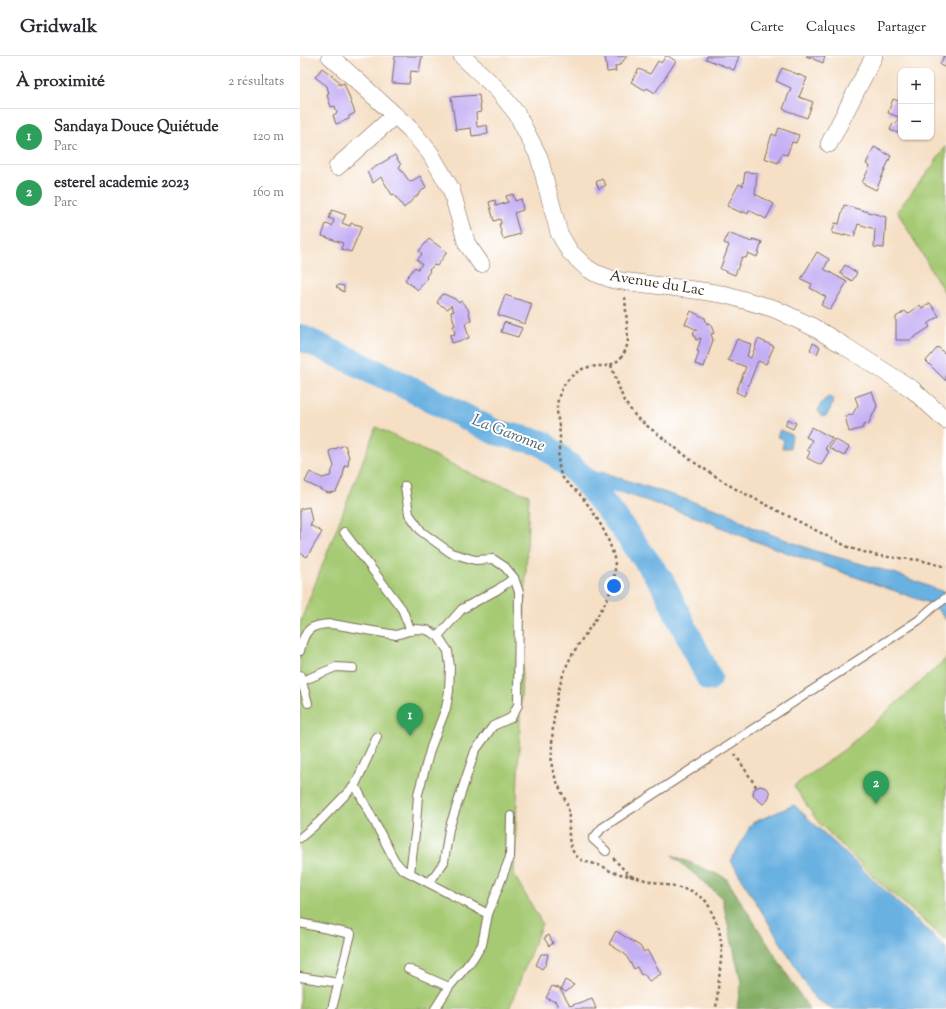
<!DOCTYPE html>
<html lang="fr">
<meta charset="utf-8">
<style>
:root{--surface:#fff;--page:#f2f2f3;--text:#2b2b33;--muted:#7c7c81;--line:#e1e1e2;--accent:#1a73e8}
body{margin:0;font-family:"Sorts Mill Goudy",serif;background:var(--page);color:var(--text)}
.controls{position:absolute;right:12px;top:12px;display:grid;overflow:hidden;border-radius:8px;box-shadow:0 1px 3px #0004}
.controls button{width:36px;height:36px;display:grid;place-items:center;padding:0;border:0;border-bottom:1px solid var(--line);background:var(--surface);color:var(--text);font:20px sans-serif}
.you{position:absolute;left:314px;top:530px;width:14px;height:14px;margin:-10px;border:3px solid #fff;border-radius:50%;background:#1a73e8;box-shadow:0 0 0 6px #1a73e833}
.badge{display:grid;place-items:center;width:26px;height:26px;border-radius:50%;background:var(--accent);color:#fff;font-size:13px;font-weight:700}
.pin{position:absolute;translate:-50% -33px;filter:drop-shadow(0 1px 2px #0008)}
.pin::after{content:'';position:absolute;top:21px;width:14px;height:12px;background:inherit;clip-path:polygon(0 0,100% 0,50% 100%)}
.list{margin:0;padding:0;list-style:none}
h2{display:flex;justify-content:space-between;align-items:center;height:52px;margin:0;padding:0 16px;font-size:17px}
h2 small{font-size:13px;font-weight:400;color:var(--muted)}
.list li{display:grid;grid-template-columns:26px 1fr auto;gap:12px;align-items:center;box-sizing:border-box;height:56px;padding:0 16px;border-top:1px solid var(--line)}
.list b{display:block;font-size:15px;white-space:nowrap}
.list p{margin:0;font-size:13px;white-space:nowrap;color:var(--muted)}
.list em{font-size:13px;font-style:normal;color:var(--muted)}
.map{position:relative;flex:none;width:646px;height:953px;overflow:hidden}
header{display:flex;align-items:center;gap:24px;box-sizing:border-box;height:56px;padding:0 20px;background:var(--surface);border-bottom:1px solid var(--line)}
header strong{font-size:19px}
nav{display:flex;gap:22px;margin-inline-start:auto;font-size:14px}
main{display:flex}
aside{flex:1;background:var(--surface)}
.map>svg:first-child{display:block}
</style>
<header>
<strong>Gridwalk</strong>
<nav><a>Carte</a><a>Calques</a><a>Partager</a></nav>
</header>
<main>
<aside>
<h2>À proximité<small>2 résultats</small></h2>
<ul class="list">
<li><span class="badge" style="background:#2e9e5b">1</span><div><b>Sandaya Douce Quiétude</b><p>Parc</p></div><em>120 m</em></li>
<li><span class="badge" style="background:#2e9e5b">2</span><div><b>esterel academie 2023</b><p>Parc</p></div><em>160 m</em></li>
</ul>
</aside>
<div class="map">
<svg width="646" height="953" viewBox="0 0 646 953">
<rect width="100%" height="100%" fill="#fff"/>
<filter id="ink" filterUnits="userSpaceOnUse"><feTurbulence type="fractalNoise" baseFrequency=".025" numOctaves="2"/><feDisplacementMap in="SourceGraphic" scale="8" xChannelSelector="R" yChannelSelector="G"/><feConvolveMatrix kernelMatrix="1 2 1 2 8 2 1 2 1" color-interpolation-filters="sRGB"/></filter>
<filter id="wash" filterUnits="userSpaceOnUse"><feTurbulence type="fractalNoise" baseFrequency=".012" numOctaves="4" result="noise"/><feDisplacementMap in="SourceGraphic" scale="16" xChannelSelector="R" yChannelSelector="G"/><feGaussianBlur stdDeviation="0.9" result="paint"/><feColorMatrix in="noise" values="0 0 0 0 0 0 0 0 0 0 0 0 0 0 0 0 0 1.4 0 .05"/><feComposite in="paint" operator="in"/></filter>
<g filter="url(#wash)">
<rect width="100%" height="100%" fill="#f5dfc5"/>
<g fill="#a6ca73" stroke="#707a48">
<path d="M 646,90 L 646,239 L 597,155 L 632,111 Z"/>
<path d="M 76,371 L 178,421 L 229,439 L 214,819 L 242,867 L 209,953 L 0,953 L 0,567 Z"/>
<path d="M 646,603 L 646,884 L 577,824 L 518,766 L 494,730 L 545,693 Z"/>
</g>
<path fill="#84ae65" stroke="#606c42" d="M 372,799 L 426,822 L 509,953 L 437,953 L 441,926 L 422,842 Z"/>
<g fill="#69b1e1" stroke="#526e80">
<path d="M 529,341 L 533,343 C 534,346 528,358 526,360 L 521,360 L 518,355 C 520,348 523,344 529,341 Z"/>
<path d="M 480,374 L 492,379 L 490,392 L 482,392 L 484,384 L 477,380 Z"/>
<path d="M 301,416 L 428,457 L 452,471 L 515,495 L 594,517 L 646,537 L 646,564 L 637,553 L 626,546 L 449,483 L 402,463 L 296,428 Z"/>
<path d="M 399,576 L 405,589 L 412,620 L 405,624 L 387,601 L 379,586 Z"/>
<path d="M 494,749 L 646,892 L 646,953 L 534,953 L 515,943 L 431,805 L 452,767 Z"/>
</g>
<g fill="none" stroke-linecap="round" stroke-linejoin="round">
<path stroke="#69b1e1" stroke-width="15" d="M 279,418 L 317,430"/>
<path stroke="#69b1e1" stroke-width="26" d="M 0,281 L 101,328 L 195,376 L 242,387 L 279,418 L 313,459 L 362,526 L 409,622"/>
</g>
<g id="blocks">
<g fill="#c5aff4">
<path d="M 95,0 L 122,0 L 119,16 L 111,15 L 109,28 L 92,27 Z"/>
<path d="M 305,0 L 327,0 L 320,9 L 315,10 L 316,15 L 307,16 Z"/>
<path d="M 366,0 L 368,0 L 376,5 L 355,37 L 347,32 L 345,34 L 331,26 L 339,13 L 350,18 L 358,5 L 361,7 Z"/>
<path d="M 407,0 L 439,0 L 434,14 L 406,3 Z"/>
<path d="M 506,0 L 525,0 L 523,7 Z"/>
<path d="M 644,0 L 646,0 L 646,12 L 640,9 Z"/>
<path d="M 22,12 L 39,25 L 39,29 L 44,27 L 55,57 L 49,60 L 49,63 L 36,68 L 33,59 L 37,57 L 35,50 L 31,51 L 27,39 L 29,38 L 27,30 L 15,21 Z"/>
<path d="M 482,12 L 507,22 L 499,41 L 513,46 L 507,62 L 483,53 L 491,32 L 476,25 Z"/>
<path d="M 179,39 L 181,56 L 176,57 L 177,71 L 187,69 L 188,78 L 172,80 L 171,72 L 156,74 L 151,41 Z"/>
<path d="M 593,43 L 601,46 L 601,78 L 590,74 L 593,67 L 596,68 L 599,61 L 588,57 Z"/>
<path d="M 479,72 L 499,79 L 496,87 L 492,86 L 487,99 L 482,98 L 478,107 L 464,102 L 472,78 L 476,80 Z"/>
<path d="M 574,91 L 591,100 L 576,134 L 562,127 L 570,110 L 566,108 Z"/>
<path d="M 95,99 L 101,109 L 99,111 L 110,126 L 120,120 L 126,131 L 104,152 L 94,138 L 92,139 L 81,121 L 73,127 L 67,116 Z"/>
<path d="M 445,116 L 457,117 L 455,138 L 474,148 L 466,163 L 449,154 L 448,158 L 442,155 L 442,157 L 427,150 L 439,128 L 443,130 L 443,129 Z"/>
<path d="M 302,123 L 306,129 L 299,133 L 296,126 Z"/>
<path d="M 213,138 L 215,145 L 221,143 L 223,154 L 214,157 L 220,178 L 203,183 L 199,168 L 201,168 L 200,163 L 194,165 L 189,146 L 195,144 L 196,150 L 208,146 L 206,140 Z"/>
<path d="M 544,149 L 586,161 L 584,192 L 574,191 L 575,173 L 558,168 L 554,181 L 545,178 L 545,180 L 532,177 L 535,167 L 539,168 Z"/>
<path d="M 32,154 L 46,159 L 42,167 L 50,170 L 51,167 L 62,170 L 51,196 L 41,193 L 43,187 L 22,180 L 26,168 L 32,170 L 34,164 L 29,162 Z"/>
<path d="M 428,177 L 452,186 L 453,183 L 462,186 L 457,201 L 448,197 L 446,202 L 442,201 L 435,219 L 420,213 L 429,189 L 424,187 Z"/>
<path d="M 129,183 L 147,196 L 137,210 L 134,209 L 129,214 L 130,215 L 126,221 L 127,222 L 118,234 L 105,224 L 115,211 L 118,213 L 122,208 L 117,204 L 122,198 L 119,195 Z"/>
<path d="M 517,196 L 529,203 L 524,213 L 547,226 L 530,254 L 521,249 L 526,241 L 510,232 L 512,228 L 501,223 Z"/>
<path d="M 545,209 L 557,217 L 552,225 L 540,217 Z"/>
<path d="M 39,229 L 44,230 L 44,236 L 36,231 Z"/>
<path d="M 144,238 L 155,243 L 159,247 L 161,245 L 168,253 L 171,264 L 165,267 L 169,282 L 152,287 L 150,279 L 155,278 L 153,270 L 155,269 L 151,256 L 154,255 L 151,249 L 148,253 L 137,247 L 141,239 Z"/>
<path d="M 205,239 L 232,248 L 225,268 L 198,259 Z"/>
<path d="M 630,247 L 639,260 L 628,268 L 630,271 L 610,284 L 596,284 L 596,261 L 605,255 L 608,258 L 620,249 L 622,252 Z"/>
<path d="M 391,255 L 405,262 L 407,268 L 410,267 L 414,277 L 411,278 L 413,284 L 404,311 L 395,308 L 399,296 L 397,295 L 401,282 L 396,284 L 393,276 L 397,274 L 385,268 Z"/>
<path d="M 204,266 L 222,272 L 218,281 L 201,276 Z"/>
<path d="M 437,283 L 451,288 L 447,300 L 451,302 L 458,283 L 474,290 L 466,308 L 458,305 L 444,340 L 436,336 L 446,311 L 428,304 Z"/>
<path d="M 513,287 L 520,291 L 517,298 L 510,294 Z"/>
<path d="M 638,291 L 646,299 L 646,325 L 626,305 Z"/>
<path d="M 572,335 L 577,350 L 568,369 L 565,367 L 563,372 L 549,376 L 545,360 L 552,359 L 558,349 L 555,341 Z"/>
<path d="M 488,363 L 496,367 L 493,373 L 485,369 Z"/>
<path d="M 512,371 L 532,382 L 525,393 L 529,395 L 521,409 L 507,402 L 510,396 L 507,394 L 512,384 L 506,381 Z"/>
<path d="M 534,383 L 549,391 L 544,400 L 529,392 Z"/>
<path d="M 45,389 L 49,401 L 48,410 L 45,409 L 43,420 L 36,436 L 28,437 L 5,426 L 10,416 L 22,422 L 30,420 L 34,410 L 29,395 Z"/>
<path d="M 9,451 L 12,465 L 10,469 L 22,476 L 7,501 L 0,497 L 0,453 Z"/>
<path d="M 460,730 L 467,732 L 470,737 L 468,744 L 463,748 L 453,740 L 454,733 Z"/>
<path d="M 316,875 L 340,890 L 344,896 L 347,894 L 361,918 L 349,925 L 344,918 L 341,919 L 337,911 L 334,913 L 325,898 L 309,888 Z"/>
<path d="M 249,879 L 253,887 L 249,890 L 244,882 Z"/>
<path d="M 241,898 L 248,898 L 246,908 L 242,913 L 236,909 Z"/>
<path d="M 265,924 L 274,929 L 266,936 L 261,933 Z"/>
<path d="M 252,930 L 260,933 L 270,950 L 292,942 L 296,953 L 258,953 L 256,946 L 246,942 Z"/>
</g>
</g>
</g>
<g filter="url(#ink)">
<use href="#blocks" fill-opacity="0" stroke="#7c6958" stroke-width="1"/>
<g fill="none" stroke-linecap="round" stroke-linejoin="round">
<g stroke="#7c6958" stroke-width="10">
<g id="service">
<path d="M 105,430 L 109,458 L 122,476 L 151,497 L 175,504 L 193,503 L 205,511 L 214,522 L 219,536 L 218,649 L 211,662 L 193,670 L 175,695 L 149,773 L 144,806 L 129,827"/>
<path d="M 44,476 L 102,553 L 111,575"/>
<path d="M 138,580 L 162,553 L 197,534 L 214,522"/>
<path d="M 0,595 C 4,574 10,568 32,568 L 96,579 L 115,573 L 127,574 L 138,580 L 148,595 L 150,611 L 149,635 L 146,652 L 131,691 L 118,738 L 116,770 L 110,817"/>
<path d="M 0,619 L 8,647"/>
<path d="M 2,625 L 36,611 L 53,612"/>
<path d="M 55,729 L 95,805 L 102,813 L 188,858"/>
<path d="M 0,782 L 19,766 L 55,729 L 77,681"/>
<path d="M 306,795 L 293,783 L 302,772 L 619,564 L 632,552 L 646,542"/>
<path d="M 0,867 L 51,878 L 32,953"/>
<path d="M 108,913 L 149,931"/>
<path d="M 0,921 L 39,927"/>
<path d="M 135,953 L 149,931 L 171,905 L 182,889 L 188,858 L 210,801 L 211,760"/>
</g>
</g>
<g stroke="#7c6958" stroke-width="18">
<g id="minor">
<path d="M 30,0 L 110,73 L 130,97 L 151,133 L 167,188 L 181,208"/>
<path d="M 162,0 L 197,33 L 217,58 L 239,101 L 259,177 L 270,196 L 287,212 L 295,217 L 314,224 L 402,235 L 427,239 L 475,253 L 513,271 L 543,289 L 612,333 L 646,364"/>
<path d="M 529,88 L 574,0"/>
<path d="M 37,111 L 95,59"/>
</g>
</g>
<g stroke="#7c6958" stroke-width="2.5" stroke-dasharray="3 3" stroke-linecap="butt">
<path d="M 325,241 L 328,283 C 327,297 319,308 305,310 C 300,310 295,310 289,311 C 274,314 261,328 258,344 C 255,356 260,369 260,382 C 260,391 257,401 259,410 C 259,414 261,419 263,422 C 268,429 276,434 281,440 C 294,455 310,482 314,502 C 321,537 288,571 272,599 C 257,626 253,658 252,689 C 252,696 251,704 252,711 C 255,724 261,734 266,746 C 274,765 261,789 280,803 C 286,807 294,807 301,810 C 305,811 308,814 312,816 L 392,835 L 407,846 L 419,872 L 422,893 L 416,953"/>
<path d="M 311,309 L 324,345 L 337,362 L 395,407 L 434,432 L 550,492 L 578,500 L 620,504 L 646,511"/>
<path d="M 435,698 L 457,732"/>
<path d="M 313,802 L 328,818 L 334,822"/>
</g>
<use href="#service" stroke="#fff" stroke-width="8"/>
<use href="#minor" stroke="#fff" stroke-width="17"/>
</g>
</g>
<g text-anchor="middle" dominant-baseline="central" stroke-width="4" stroke-linejoin="round" paint-order="stroke">
<g font-size="15" fill="#3b2a1e" stroke="#fff">
<text transform="translate(357 228) rotate(9)">Avenue du Lac</text>
</g>
<g font-size="16" font-style="italic" fill="#4d606c" stroke="#fff">
<text transform="translate(208 378) rotate(21)">La Garonne</text>
</g>
</g>
</svg>
<div class="controls">
<button>+</button>
<button>−</button>
</div>
<div class="you"></div>
<div class="pin badge" style="left:110px;top:680px;background:#2e9e5b">1</div>
<div class="pin badge" style="left:576px;top:748px;background:#2e9e5b">2</div>
</div>
</main>
